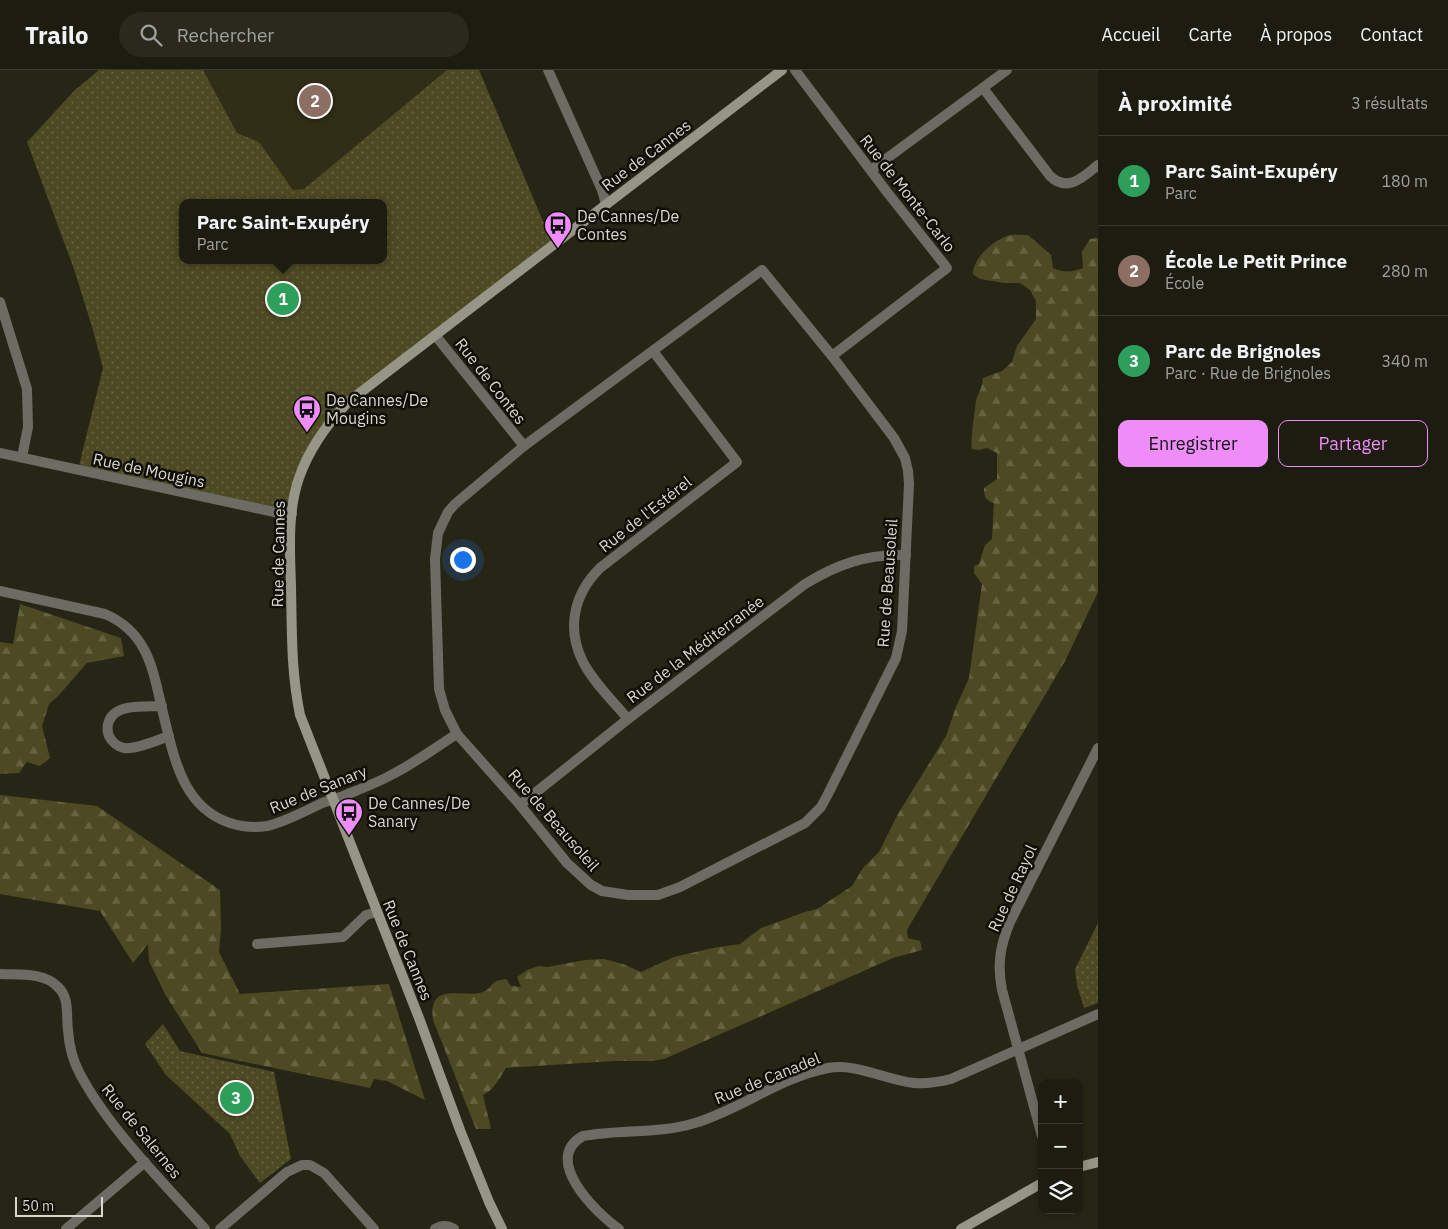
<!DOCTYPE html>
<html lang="fr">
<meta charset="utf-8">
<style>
:root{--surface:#1d1c10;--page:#2a291e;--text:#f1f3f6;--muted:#a0a19f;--line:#3b3a30;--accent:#ee8cf8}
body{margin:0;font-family:"IBM Plex Sans",sans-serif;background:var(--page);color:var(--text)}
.controls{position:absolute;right:15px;bottom:15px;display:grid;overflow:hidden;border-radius:10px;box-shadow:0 2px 12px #0003}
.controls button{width:45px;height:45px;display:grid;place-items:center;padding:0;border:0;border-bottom:1px solid var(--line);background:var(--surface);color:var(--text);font:25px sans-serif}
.scale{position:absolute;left:15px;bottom:12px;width:88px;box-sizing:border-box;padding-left:5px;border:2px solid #d8d7cd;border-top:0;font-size:14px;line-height:18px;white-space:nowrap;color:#d8d7cd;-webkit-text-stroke:4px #0f0f08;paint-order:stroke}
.you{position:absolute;left:462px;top:489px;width:18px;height:18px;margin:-12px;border:4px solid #fff;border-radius:50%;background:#1a73e8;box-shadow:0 0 0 8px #1a73e833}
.badge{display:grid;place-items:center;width:32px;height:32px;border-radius:50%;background:var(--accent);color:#fff;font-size:16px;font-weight:700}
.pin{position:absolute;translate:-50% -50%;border:2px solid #fff;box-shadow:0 1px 5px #0006}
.popup{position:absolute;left:179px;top:129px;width:208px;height:65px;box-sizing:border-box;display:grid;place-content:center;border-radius:10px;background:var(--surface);filter:drop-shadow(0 1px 4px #0005);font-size:16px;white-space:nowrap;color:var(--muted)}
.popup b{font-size:19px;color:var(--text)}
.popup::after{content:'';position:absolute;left:50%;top:100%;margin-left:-10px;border:10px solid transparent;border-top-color:var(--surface)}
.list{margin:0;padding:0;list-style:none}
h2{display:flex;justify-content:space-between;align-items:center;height:65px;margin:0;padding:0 20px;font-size:21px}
h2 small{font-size:16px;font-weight:400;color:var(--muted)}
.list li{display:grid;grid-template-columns:32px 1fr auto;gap:15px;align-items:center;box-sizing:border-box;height:90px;padding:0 20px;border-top:1px solid var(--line)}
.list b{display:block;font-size:19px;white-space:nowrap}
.list p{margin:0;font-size:16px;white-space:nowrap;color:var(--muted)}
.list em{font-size:16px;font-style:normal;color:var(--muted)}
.actions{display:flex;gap:10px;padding:15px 20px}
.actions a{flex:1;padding:11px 0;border:1px solid var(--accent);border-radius:10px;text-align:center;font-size:18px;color:var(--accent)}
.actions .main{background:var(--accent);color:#111}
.icon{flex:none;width:28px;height:28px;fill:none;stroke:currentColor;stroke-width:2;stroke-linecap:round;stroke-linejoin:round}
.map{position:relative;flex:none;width:1098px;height:1159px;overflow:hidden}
header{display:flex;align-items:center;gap:30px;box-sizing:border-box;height:70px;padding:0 25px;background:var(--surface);border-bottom:1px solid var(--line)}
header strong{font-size:24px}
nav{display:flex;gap:28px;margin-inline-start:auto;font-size:18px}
.search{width:350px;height:45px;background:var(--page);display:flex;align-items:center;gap:12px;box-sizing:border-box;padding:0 18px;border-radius:28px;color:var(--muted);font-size:19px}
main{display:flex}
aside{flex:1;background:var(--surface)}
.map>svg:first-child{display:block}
</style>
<header>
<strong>Trailo</strong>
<div class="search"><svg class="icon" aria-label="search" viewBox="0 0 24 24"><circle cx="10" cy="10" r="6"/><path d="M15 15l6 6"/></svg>Rechercher</div>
<nav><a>Accueil</a><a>Carte</a><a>À propos</a><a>Contact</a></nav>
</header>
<main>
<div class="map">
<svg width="1098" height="1159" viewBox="0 0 1098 1159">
<defs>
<pattern id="forest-firs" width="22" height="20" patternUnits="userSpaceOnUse" patternTransform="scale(1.25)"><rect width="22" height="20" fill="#4d4a23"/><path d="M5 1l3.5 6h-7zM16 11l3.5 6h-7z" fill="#666342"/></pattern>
<pattern id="park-dots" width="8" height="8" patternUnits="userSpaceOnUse" patternTransform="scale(1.25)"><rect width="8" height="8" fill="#4d4a23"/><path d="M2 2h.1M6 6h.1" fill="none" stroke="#666342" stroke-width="1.8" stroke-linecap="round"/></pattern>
</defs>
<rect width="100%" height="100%" fill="#272616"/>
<path fill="#302e17" d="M 203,0 L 447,0 L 304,119 L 293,120 L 259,72 L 237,63 Z"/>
<g fill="url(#forest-firs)">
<path d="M 1028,165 L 1051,185 L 1053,198 C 1064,203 1072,202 1083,198 L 1082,182 L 1090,169 L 1098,168 L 1098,522 L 1065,591 L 907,860 L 908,868 L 920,871 L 922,880 L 893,888 L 664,989 L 651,991 L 614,991 L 506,998 C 500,1007 494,1020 483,1025 L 491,1059 L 476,1059 L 433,950 C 428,910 463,929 483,922 C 494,918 488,911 506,909 L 511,916 L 521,917 L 517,907 L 527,900 L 539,896 L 547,897 L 585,890 L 604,889 L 623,894 L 641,902 L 674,887 L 713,878 L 740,874 L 761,858 L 805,842 L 817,839 L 852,816 L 863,798 L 879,782 L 898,744 L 946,666 L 956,637 L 969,608 L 982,514 L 974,503 L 974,496 L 979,494 L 985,475 L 992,469 L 994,433 C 986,431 984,427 984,418 L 997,409 L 997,383 L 987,378 L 979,380 L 972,379 C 970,373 975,339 976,331 C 978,322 982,320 983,308 L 1002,301 L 1012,292 L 1017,276 L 1036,249 L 1036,231 L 1030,220 L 1020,213 L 1004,213 L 980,209 L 973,204 C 973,188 993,171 1007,166 C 1013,164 1021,165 1028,165 Z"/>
<path d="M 20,534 L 121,568 L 124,586 L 87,593 L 59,625 L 49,634 L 42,656 L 50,688 L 40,696 L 27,692 L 19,703 L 0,704 L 0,572 L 13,574 Z"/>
<path d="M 0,725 L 97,736 L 220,820 L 221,859 L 219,882 L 240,924 L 389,914 L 425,1030 L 387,1011 L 374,1009 L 370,1018 L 202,983 L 165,924 L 149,891 L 148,874 L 133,893 L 100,841 L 0,824 Z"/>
</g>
<g fill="url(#park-dots)" fill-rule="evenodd">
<path d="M 99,0 L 203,0 L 237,63 L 259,72 L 293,120 L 304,119 L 447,0 L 479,0 L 553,175 L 362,321 L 311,382 L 292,444 L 78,400 L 103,298 L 93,260 L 74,199 L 27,72 L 75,20 ZM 183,133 L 383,133 L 383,190 L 183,190 Z"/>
<path d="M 1098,853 L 1098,933 L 1084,938 L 1077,915 L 1075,899 Z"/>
<path d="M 163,954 L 180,981 L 274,1002 L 291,1089 L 260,1113 L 240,1086 L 230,1064 L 166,1005 L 145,974 Z"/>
</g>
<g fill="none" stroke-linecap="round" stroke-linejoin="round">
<g stroke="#6d6c64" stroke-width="10">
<path d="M 548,0 L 602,120 L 606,134"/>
<path d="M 795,0 L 887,122 L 947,198 L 832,286"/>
<path d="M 983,18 L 1050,106 C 1068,123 1083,107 1098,95"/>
<path d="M 871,100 L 1007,0"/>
<path d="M 762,200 L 832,286 L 894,368 L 905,388 L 908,401 L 909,414 L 902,561 L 896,588 L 828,724 L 821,737 L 805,753 L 680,817 L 658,825 L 628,825 L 602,821 L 591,815 L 567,793 L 520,735 L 457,664 L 445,640 L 439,619 L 435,489 L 438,463 L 448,442 L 455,434 L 524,376 Z"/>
<path d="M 0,232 L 27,319 L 28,357 L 22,387"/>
<path d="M 435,265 L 524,376"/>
<path d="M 0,383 L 279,443 L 292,444"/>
<path d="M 0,521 L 105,544 C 149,563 153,601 163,643 C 174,687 182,737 230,753 C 242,757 254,758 267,756 C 285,752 303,742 320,734 C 329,730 339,728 348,724 C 363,718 379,712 393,704 C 415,693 436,677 457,664"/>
<path d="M 162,636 C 146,637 116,633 109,651 C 107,656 107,661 109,666 C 112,672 118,677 124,678 C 135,680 158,670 169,666"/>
<path d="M 628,649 C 613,631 594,613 583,592 C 566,558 574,524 600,498 L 737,392 L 653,281"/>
<path d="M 520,735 L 628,649 L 805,514 C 838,494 866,484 906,485"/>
<path d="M 257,874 L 343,867 L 366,845 L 377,842"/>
<path d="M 0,904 C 19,905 44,902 58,917 C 70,928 66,946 68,960 C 69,976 73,991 80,1004 C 110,1060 163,1112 205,1159"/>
<path d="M 1042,1066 L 1002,920 C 997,895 1000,876 1010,852 L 1098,678"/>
<path d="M 66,1159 L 145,1092"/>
<path d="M 220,1159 L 287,1102 L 302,1095 L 310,1095 L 324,1103 L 374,1159"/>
<path d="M 435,1159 C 441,1155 448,1155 454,1159"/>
<path d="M 619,1159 C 596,1143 541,1089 583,1066 C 620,1059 659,1064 695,1053 C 741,1039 781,1007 828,998 C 858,993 885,1010 914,1013 C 926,1014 939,1012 951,1009 L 1098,944"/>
</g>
<g stroke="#969588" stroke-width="10">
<path d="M 1079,1097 L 1098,1092"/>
<path d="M 502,1159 L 489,1132 L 460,1060 L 419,948 L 300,645 C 291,601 292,562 291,517 C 290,481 287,443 299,408 C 309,379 327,354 348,332 L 782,0"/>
<path d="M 961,1159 L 1042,1113"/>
</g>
</g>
<defs>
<g id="bus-pin" transform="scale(1.4375)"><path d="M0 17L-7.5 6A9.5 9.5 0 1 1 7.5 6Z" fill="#ee8cf8" stroke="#0f0f08"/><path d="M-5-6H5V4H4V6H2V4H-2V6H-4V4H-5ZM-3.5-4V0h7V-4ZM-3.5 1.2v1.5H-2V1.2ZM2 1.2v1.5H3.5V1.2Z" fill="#111"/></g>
</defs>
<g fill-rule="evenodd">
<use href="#bus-pin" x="558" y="155"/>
<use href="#bus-pin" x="307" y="339"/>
<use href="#bus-pin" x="349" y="742"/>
</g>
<g text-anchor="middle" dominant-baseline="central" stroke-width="5" stroke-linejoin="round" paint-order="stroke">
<g font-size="16" fill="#d8d7cd" stroke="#0f0f08">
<text transform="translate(646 85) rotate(-37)">Rue de Cannes</text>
<text transform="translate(908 123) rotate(52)">Rue de Monte-Carlo</text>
<text transform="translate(491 311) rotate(52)">Rue de Contes</text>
<text transform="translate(149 400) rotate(12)">Rue de Mougins</text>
<text transform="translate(645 444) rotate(-38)">Rue de l'Estérel</text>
<text transform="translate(278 484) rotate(-89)">Rue de Cannes</text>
<text transform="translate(887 513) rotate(-86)">Rue de Beausoleil</text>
<text transform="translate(695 579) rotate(-37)">Rue de la Méditerranée</text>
<text transform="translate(318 719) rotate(-22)">Rue de Sanary</text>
<text transform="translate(554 750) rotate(49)">Rue de Beausoleil</text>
<text transform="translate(1012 818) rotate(-65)">Rue de Rayol</text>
<text transform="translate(408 880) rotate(68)">Rue de Cannes</text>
<text transform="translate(767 1008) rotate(-22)">Rue de Canadel</text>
<text transform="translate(142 1061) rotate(51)">Rue de Salernes</text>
</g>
<g font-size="16" fill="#d8d7cd" stroke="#0f0f08" text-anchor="start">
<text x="577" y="146">De Cannes/De<tspan x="577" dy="18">Contes</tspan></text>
<text x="326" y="330">De Cannes/De<tspan x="326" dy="18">Mougins</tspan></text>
<text x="368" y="733">De Cannes/De<tspan x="368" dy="18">Sanary</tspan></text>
</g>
</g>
</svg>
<div class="controls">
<button>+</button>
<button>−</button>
<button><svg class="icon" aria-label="layers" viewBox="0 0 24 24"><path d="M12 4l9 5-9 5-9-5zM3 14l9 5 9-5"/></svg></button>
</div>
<div class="scale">50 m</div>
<div class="you"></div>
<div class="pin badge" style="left:283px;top:229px;background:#2e9e5b">1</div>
<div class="popup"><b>Parc Saint-Exupéry</b>Parc</div>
<div class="pin badge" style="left:315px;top:31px;background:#8d6e63">2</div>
<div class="pin badge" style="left:236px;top:1028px;background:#2e9e5b">3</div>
</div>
<aside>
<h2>À proximité<small>3 résultats</small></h2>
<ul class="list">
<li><span class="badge" style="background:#2e9e5b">1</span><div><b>Parc Saint-Exupéry</b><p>Parc</p></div><em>180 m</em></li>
<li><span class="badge" style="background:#8d6e63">2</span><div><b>École Le Petit Prince</b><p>École</p></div><em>280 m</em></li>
<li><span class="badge" style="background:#2e9e5b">3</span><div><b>Parc de Brignoles</b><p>Parc · Rue de Brignoles</p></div><em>340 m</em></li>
</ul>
<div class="actions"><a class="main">Enregistrer</a><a>Partager</a></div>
</aside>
</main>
